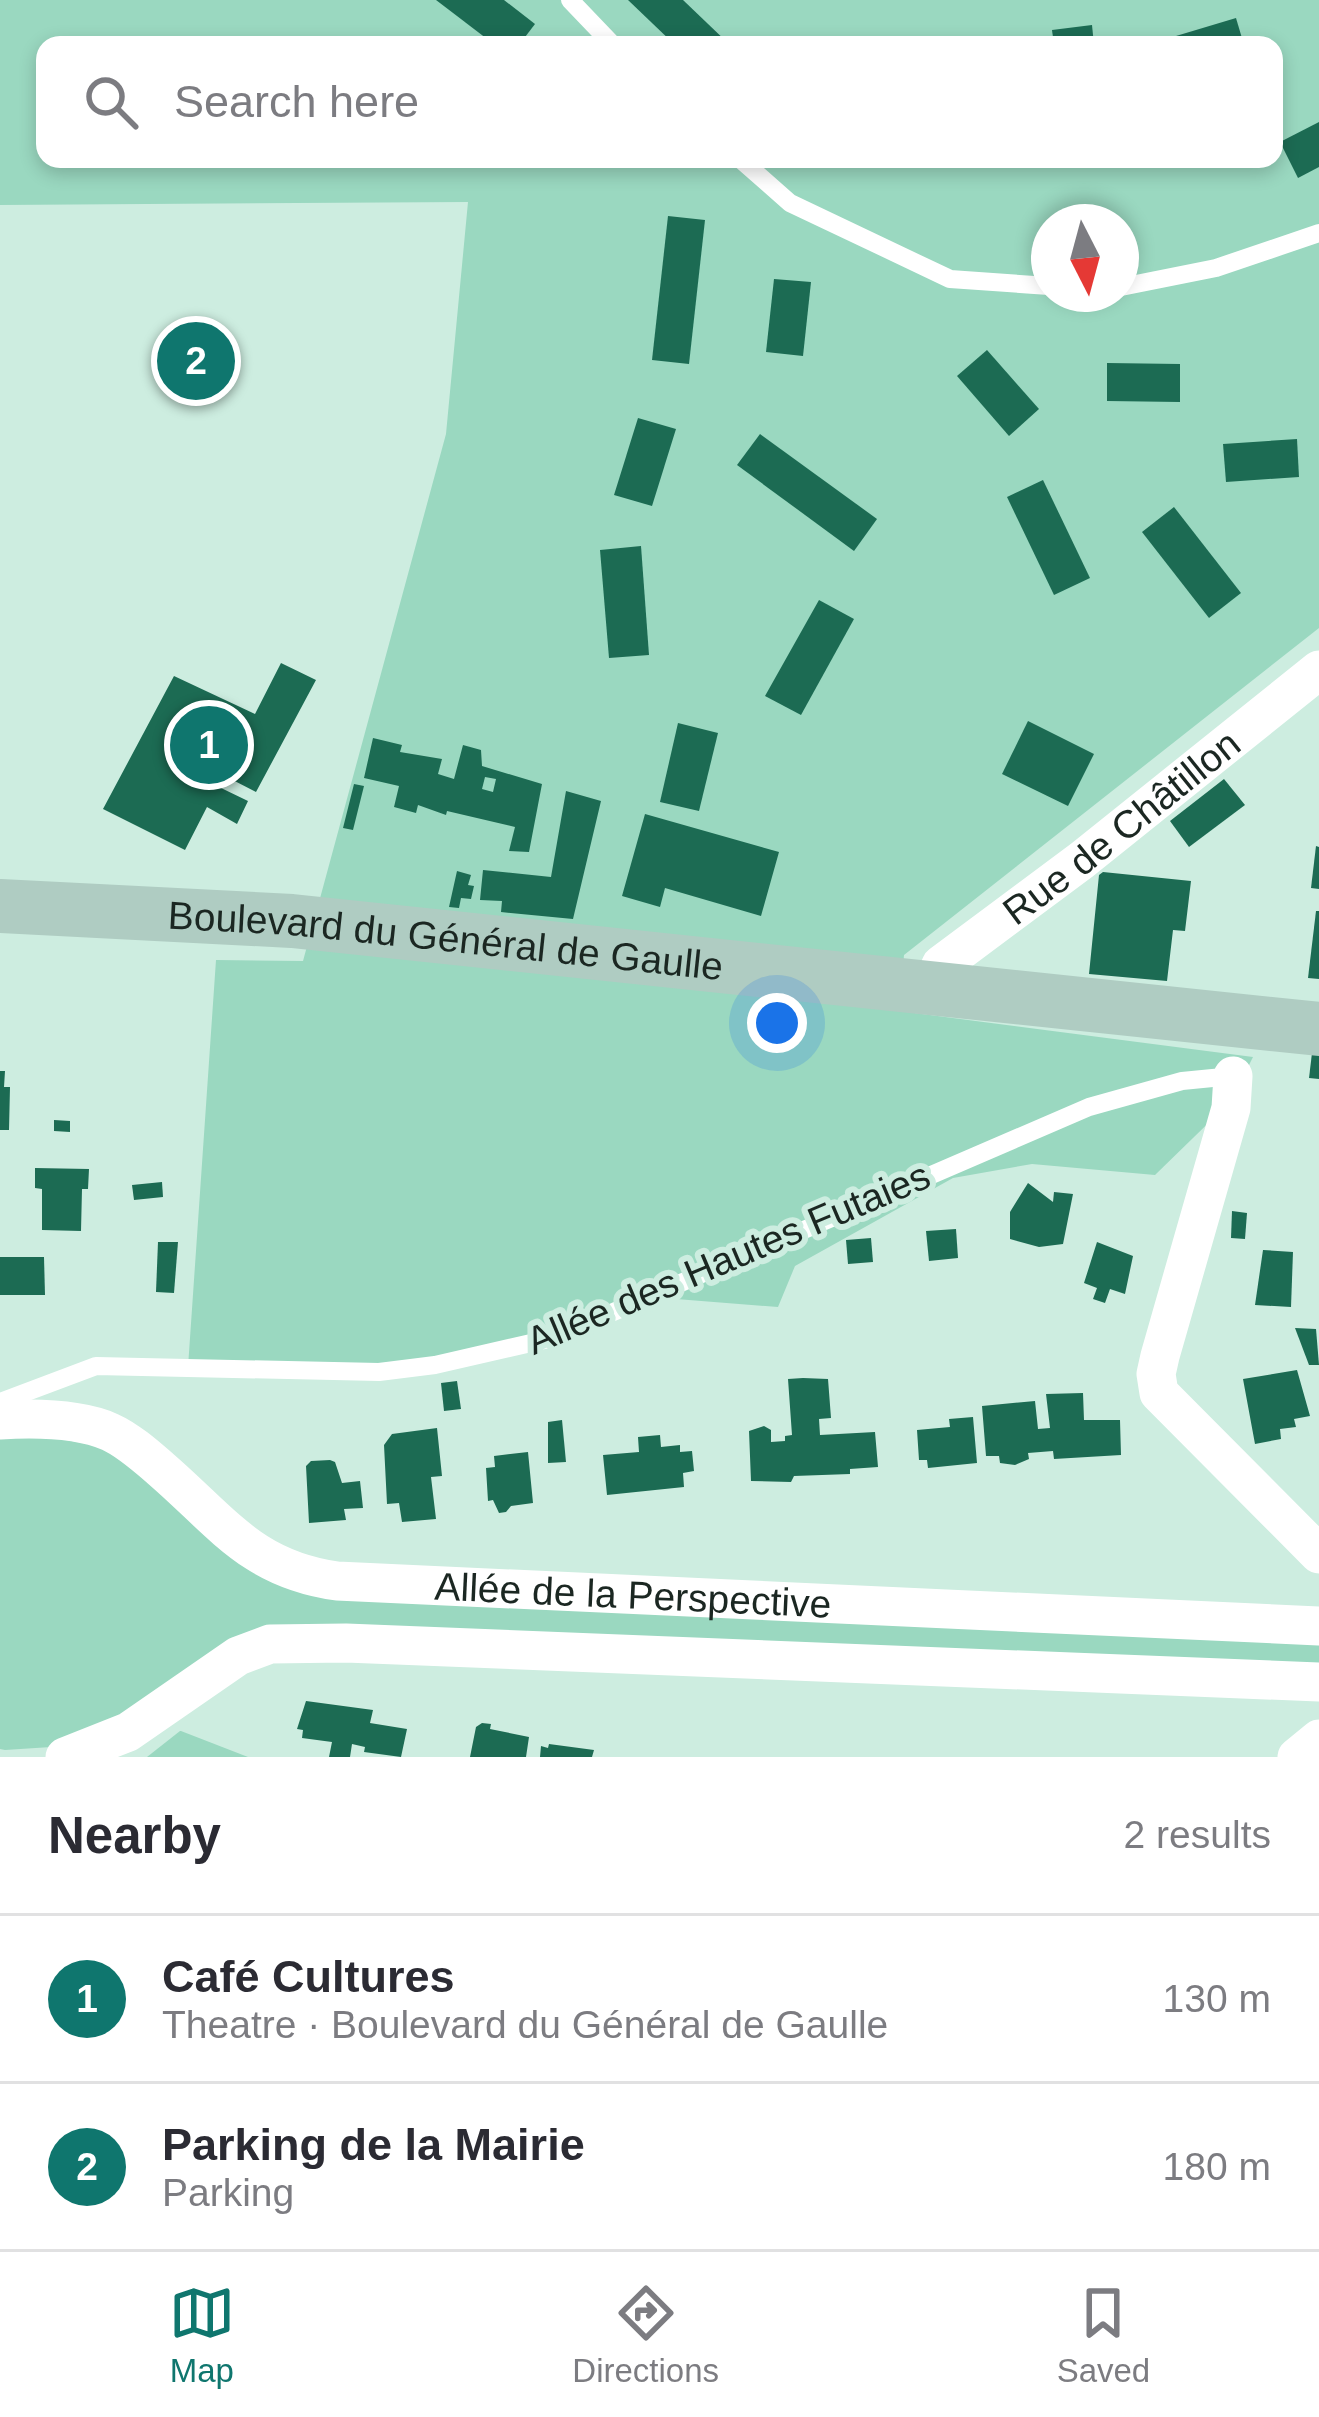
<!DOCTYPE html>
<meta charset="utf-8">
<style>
:root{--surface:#fff;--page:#f7f7f7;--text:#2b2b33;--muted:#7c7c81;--line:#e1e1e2;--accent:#0f766e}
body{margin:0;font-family:Arial,sans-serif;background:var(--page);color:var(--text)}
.compass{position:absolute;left:1031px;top:204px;width:108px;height:108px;border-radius:50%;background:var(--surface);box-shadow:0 6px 18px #0003;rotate:174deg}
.you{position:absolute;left:777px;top:1023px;width:42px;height:42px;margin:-30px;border:9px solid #fff;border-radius:50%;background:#1a73e8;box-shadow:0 0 0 18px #1a73e833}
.badge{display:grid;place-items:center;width:78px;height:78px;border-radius:50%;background:var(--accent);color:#fff;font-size:39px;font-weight:700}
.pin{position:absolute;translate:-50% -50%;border:6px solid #fff;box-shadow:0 3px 12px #0006}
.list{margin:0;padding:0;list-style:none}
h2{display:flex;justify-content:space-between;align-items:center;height:156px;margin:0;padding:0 48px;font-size:51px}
h2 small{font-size:39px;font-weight:400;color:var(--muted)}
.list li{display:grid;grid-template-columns:78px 1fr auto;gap:36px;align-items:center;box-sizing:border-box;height:168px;padding:0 48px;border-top:3px solid var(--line)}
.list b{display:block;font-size:45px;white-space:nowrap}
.list p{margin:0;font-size:39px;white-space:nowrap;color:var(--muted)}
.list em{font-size:39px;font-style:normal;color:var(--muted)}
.icon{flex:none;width:66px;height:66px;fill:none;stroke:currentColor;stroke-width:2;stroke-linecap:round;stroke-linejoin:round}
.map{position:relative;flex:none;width:1319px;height:1757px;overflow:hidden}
.search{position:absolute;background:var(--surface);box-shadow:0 6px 18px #0003;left:36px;right:36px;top:36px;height:132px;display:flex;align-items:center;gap:30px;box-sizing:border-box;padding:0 42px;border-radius:24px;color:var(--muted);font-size:45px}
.sheet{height:492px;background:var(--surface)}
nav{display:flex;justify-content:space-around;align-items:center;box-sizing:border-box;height:168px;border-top:3px solid var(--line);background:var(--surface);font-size:33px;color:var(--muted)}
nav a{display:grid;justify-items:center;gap:6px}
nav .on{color:var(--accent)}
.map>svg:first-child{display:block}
</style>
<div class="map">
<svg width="1319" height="1757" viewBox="0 0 1319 1757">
<rect width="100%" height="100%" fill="#cdede0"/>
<g fill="#9ad8c0" fill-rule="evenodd">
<path d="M 0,0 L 1319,0 L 1319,628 L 904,955 L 899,1011 L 1253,1057 L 1231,1101 L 1155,1175 L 1032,1164 L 953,1178 L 795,1266 L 778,1307 L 651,1297 L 609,1316 L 435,1365 L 188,1367 L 216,960 L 303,961 L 446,434 L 468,202 L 0,205 ZM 45,45 L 1274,45 L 1274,159 L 45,159 ZM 1049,222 L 1121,222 L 1121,294 L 1049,294 Z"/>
<path d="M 20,1432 L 106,1447 L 247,1565 L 1319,1634 L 1319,1673 L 307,1632 L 51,1747 L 5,1750 L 0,1749 L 0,1433 Z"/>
<path d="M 180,1731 L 181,1731 L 248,1757 L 147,1757 Z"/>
</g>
<g fill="#1c6b53" fill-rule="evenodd">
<path d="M 436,0 L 504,0 L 535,24 L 519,45 L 495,45 Z"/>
<path d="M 628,0 L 683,0 L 730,45 L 675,45 Z"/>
<path d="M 1236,18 L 1244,45 L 1168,45 L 1166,39 Z"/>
<path d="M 1092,25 L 1094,45 L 1054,45 L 1052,30 Z"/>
<path d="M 1319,122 L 1319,167 L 1298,178 L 1280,142 Z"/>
<path d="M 668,216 L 705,220 L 689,364 L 652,360 Z"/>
<path d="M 774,279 L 811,282 L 803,356 L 766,352 Z"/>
<path d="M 987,350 L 1039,409 L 1009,436 L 957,376 Z"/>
<path d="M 1107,363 L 1180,364 L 1180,402 L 1107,401 Z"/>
<path d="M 638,418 L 676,429 L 652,506 L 614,495 Z"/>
<path d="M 760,434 L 877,519 L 854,551 L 737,465 Z"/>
<path d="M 1297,439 L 1299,477 L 1226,482 L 1223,444 Z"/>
<path d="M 1043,480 L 1090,578 L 1054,595 L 1007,497 Z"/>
<path d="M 1174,507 L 1241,593 L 1209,618 L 1142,532 Z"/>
<path d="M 641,546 L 649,655 L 609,658 L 600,550 Z"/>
<path d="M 819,600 L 854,619 L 801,715 L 765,696 Z"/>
<path d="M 281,663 L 316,680 L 256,792 L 225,776 L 219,787 L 248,801 L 237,824 L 207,807 L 185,850 L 103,809 L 174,676 L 255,714 Z"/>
<path d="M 1028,721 L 1094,754 L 1068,806 L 1002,774 Z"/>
<path d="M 678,723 L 718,733 L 699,811 L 660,802 Z"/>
<path d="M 373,738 L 402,745 L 400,752 L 442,759 L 438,774 L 454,779 L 463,745 L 481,750 L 482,766 L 542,784 L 529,852 L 509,851 L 515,827 L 447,811 L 446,815 L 418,805 L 416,813 L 394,807 L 399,786 L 364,778 ZM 485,777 L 496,779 L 493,792 L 482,789 Z"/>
<path d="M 1224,779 L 1245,805 L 1189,847 L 1170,821 Z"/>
<path d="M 354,784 L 364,786 L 353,830 L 343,828 Z"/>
<path d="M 566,791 L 601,801 L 573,919 L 501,912 L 502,901 L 480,900 L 483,870 L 551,877 Z"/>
<path d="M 645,814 L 779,852 L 761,916 L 665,888 L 660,907 L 622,896 Z"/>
<path d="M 1316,846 L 1319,847 L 1319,889 L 1311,888 Z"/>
<path d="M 457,871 L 471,875 L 468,885 L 474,886 L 471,899 L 461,898 L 459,908 L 449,907 Z"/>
<path d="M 1103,872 L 1191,881 L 1185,931 L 1173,930 L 1167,981 L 1089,974 L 1099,875 Z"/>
<path d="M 1316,911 L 1319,911 L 1319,979 L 1308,978 Z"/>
<path d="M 1312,1053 L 1319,1053 L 1319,1079 L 1309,1078 Z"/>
<path d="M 0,1071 L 5,1071 L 4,1087 L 10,1087 L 9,1130 L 0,1130 Z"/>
<path d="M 54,1120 L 70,1121 L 70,1132 L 54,1131 Z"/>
<path d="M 35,1168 L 89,1169 L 88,1189 L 82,1189 L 81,1231 L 42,1230 L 42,1189 L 35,1188 Z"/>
<path d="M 162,1182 L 163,1197 L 134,1200 L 132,1185 Z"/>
<path d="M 1028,1183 L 1053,1202 L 1054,1192 L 1073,1194 L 1063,1244 L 1039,1247 L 1010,1239 L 1010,1212 Z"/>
<path d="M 1232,1211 L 1247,1213 L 1245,1239 L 1231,1238 Z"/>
<path d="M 956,1229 L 958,1258 L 929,1261 L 926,1231 Z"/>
<path d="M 871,1238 L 873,1262 L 848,1264 L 846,1240 Z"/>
<path d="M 158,1242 L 178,1242 L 174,1293 L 156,1292 Z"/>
<path d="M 1097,1242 L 1133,1256 L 1125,1294 L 1110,1289 L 1105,1303 L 1093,1299 L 1097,1288 L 1084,1283 Z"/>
<path d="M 1263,1250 L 1293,1252 L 1291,1307 L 1255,1305 Z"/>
<path d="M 0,1257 L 44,1257 L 45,1295 L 0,1295 Z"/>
<path d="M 1295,1328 L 1316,1329 L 1319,1365 L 1309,1365 Z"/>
<path d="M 1297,1370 L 1310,1416 L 1294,1419 L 1296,1427 L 1280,1429 L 1281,1439 L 1255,1444 L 1243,1379 Z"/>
<path d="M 803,1378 L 828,1379 L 831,1418 L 819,1419 L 820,1435 L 875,1432 L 878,1467 L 850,1469 L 850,1474 L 794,1476 L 791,1482 L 751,1481 L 749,1431 L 764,1426 L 771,1430 L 771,1442 L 785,1441 L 785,1436 L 792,1435 L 788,1379 Z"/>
<path d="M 457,1381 L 461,1409 L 444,1411 L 441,1383 Z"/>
<path d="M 1083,1393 L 1084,1420 L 1120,1420 L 1121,1455 L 1054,1459 L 1053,1451 L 1028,1453 L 1029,1459 L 1015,1465 L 1000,1463 L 999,1456 L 986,1456 L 982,1406 L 1035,1401 L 1038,1429 L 1050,1428 L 1046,1394 Z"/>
<path d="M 973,1417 L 977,1463 L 928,1468 L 927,1460 L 919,1460 L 917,1430 L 950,1427 L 949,1419 Z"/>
<path d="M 562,1420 L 566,1462 L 548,1463 L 548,1422 Z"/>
<path d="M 437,1428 L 442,1476 L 431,1477 L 436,1519 L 402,1522 L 399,1503 L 387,1504 L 384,1445 L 392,1434 Z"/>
<path d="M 660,1435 L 661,1447 L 680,1445 L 680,1452 L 692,1451 L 694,1471 L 683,1473 L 684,1487 L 607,1495 L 603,1455 L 639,1452 L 638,1437 Z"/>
<path d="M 528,1452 L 533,1503 L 511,1506 L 506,1512 L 499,1513 L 493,1500 L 488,1501 L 486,1468 L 495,1467 L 494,1456 Z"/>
<path d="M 330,1460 L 335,1462 L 342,1483 L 360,1481 L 363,1508 L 344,1509 L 346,1520 L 309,1523 L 306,1466 L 311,1461 Z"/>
<path d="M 306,1701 L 373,1710 L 370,1723 L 407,1729 L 401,1757 L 364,1752 L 365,1747 L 352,1744 L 350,1757 L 329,1757 L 332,1742 L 302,1738 L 303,1730 L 297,1729 Z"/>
<path d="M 482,1723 L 491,1724 L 490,1729 L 529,1737 L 526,1757 L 470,1757 L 476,1727 Z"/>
<path d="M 549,1744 L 594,1750 L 592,1757 L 540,1757 L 541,1746 L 548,1748 Z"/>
</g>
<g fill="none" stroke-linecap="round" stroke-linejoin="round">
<g stroke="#fff" stroke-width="18">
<path d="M 570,0 L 613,45"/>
<path d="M 740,159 L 790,203 L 950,279 L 1049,286"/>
<path d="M 1121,287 L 1216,268 L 1319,233"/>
<path d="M 0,1402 L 96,1366 L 379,1372 L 435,1365 L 553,1338 L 1089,1107 L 1182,1081 L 1233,1076"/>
</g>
<g stroke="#fff" stroke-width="39">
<path id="s1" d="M 931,988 L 941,965 L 1082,860 L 1319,670"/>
<path d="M 1233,1076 L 1231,1108 L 1160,1356 L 1156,1374 L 1159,1393 L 1319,1554"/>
<path id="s2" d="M 0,1420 C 34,1418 78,1418 110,1432 C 128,1440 147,1457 162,1470 C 223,1523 252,1569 337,1581 L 1319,1626"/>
<path d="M 65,1757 L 128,1732 L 238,1656 L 270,1644 L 346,1643 L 1319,1682"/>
<path d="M 1297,1757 L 1319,1739"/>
</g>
<path stroke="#afccc2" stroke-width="54" id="s3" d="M 0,906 L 292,921 L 1319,1029"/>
</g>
<g text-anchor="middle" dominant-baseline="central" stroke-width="12" stroke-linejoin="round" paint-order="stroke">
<g font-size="39" fill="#1b2722" stroke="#cdede0">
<text stroke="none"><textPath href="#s1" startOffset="252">Rue de Châtillon</textPath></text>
<text stroke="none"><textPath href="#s3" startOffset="447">Boulevard du Général de Gaulle</textPath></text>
<text transform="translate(728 1258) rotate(-23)">Allée des Hautes Futaies</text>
<text stroke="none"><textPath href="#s2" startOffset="684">Allée de la Perspective</textPath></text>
</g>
</g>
</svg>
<svg class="compass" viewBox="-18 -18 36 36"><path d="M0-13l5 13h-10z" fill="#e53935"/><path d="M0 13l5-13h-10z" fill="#7c7c81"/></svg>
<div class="you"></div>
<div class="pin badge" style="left:209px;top:745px">1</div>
<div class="pin badge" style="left:196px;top:361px">2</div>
<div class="search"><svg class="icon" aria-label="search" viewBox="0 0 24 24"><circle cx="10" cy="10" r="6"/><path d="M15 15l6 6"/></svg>Search here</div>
</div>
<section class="sheet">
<h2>Nearby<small>2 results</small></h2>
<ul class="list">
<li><span class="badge">1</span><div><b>Café Cultures</b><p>Theatre · Boulevard du Général de Gaulle</p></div><em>130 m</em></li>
<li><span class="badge">2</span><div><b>Parking de la Mairie</b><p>Parking</p></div><em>180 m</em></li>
</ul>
</section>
<nav>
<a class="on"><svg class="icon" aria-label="map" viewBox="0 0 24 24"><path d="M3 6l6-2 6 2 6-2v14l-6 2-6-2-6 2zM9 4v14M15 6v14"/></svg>Map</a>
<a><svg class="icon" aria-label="directions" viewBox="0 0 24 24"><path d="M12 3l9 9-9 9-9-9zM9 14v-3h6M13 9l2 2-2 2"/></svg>Directions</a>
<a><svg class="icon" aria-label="saved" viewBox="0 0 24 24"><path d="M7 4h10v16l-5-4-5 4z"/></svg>Saved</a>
</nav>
